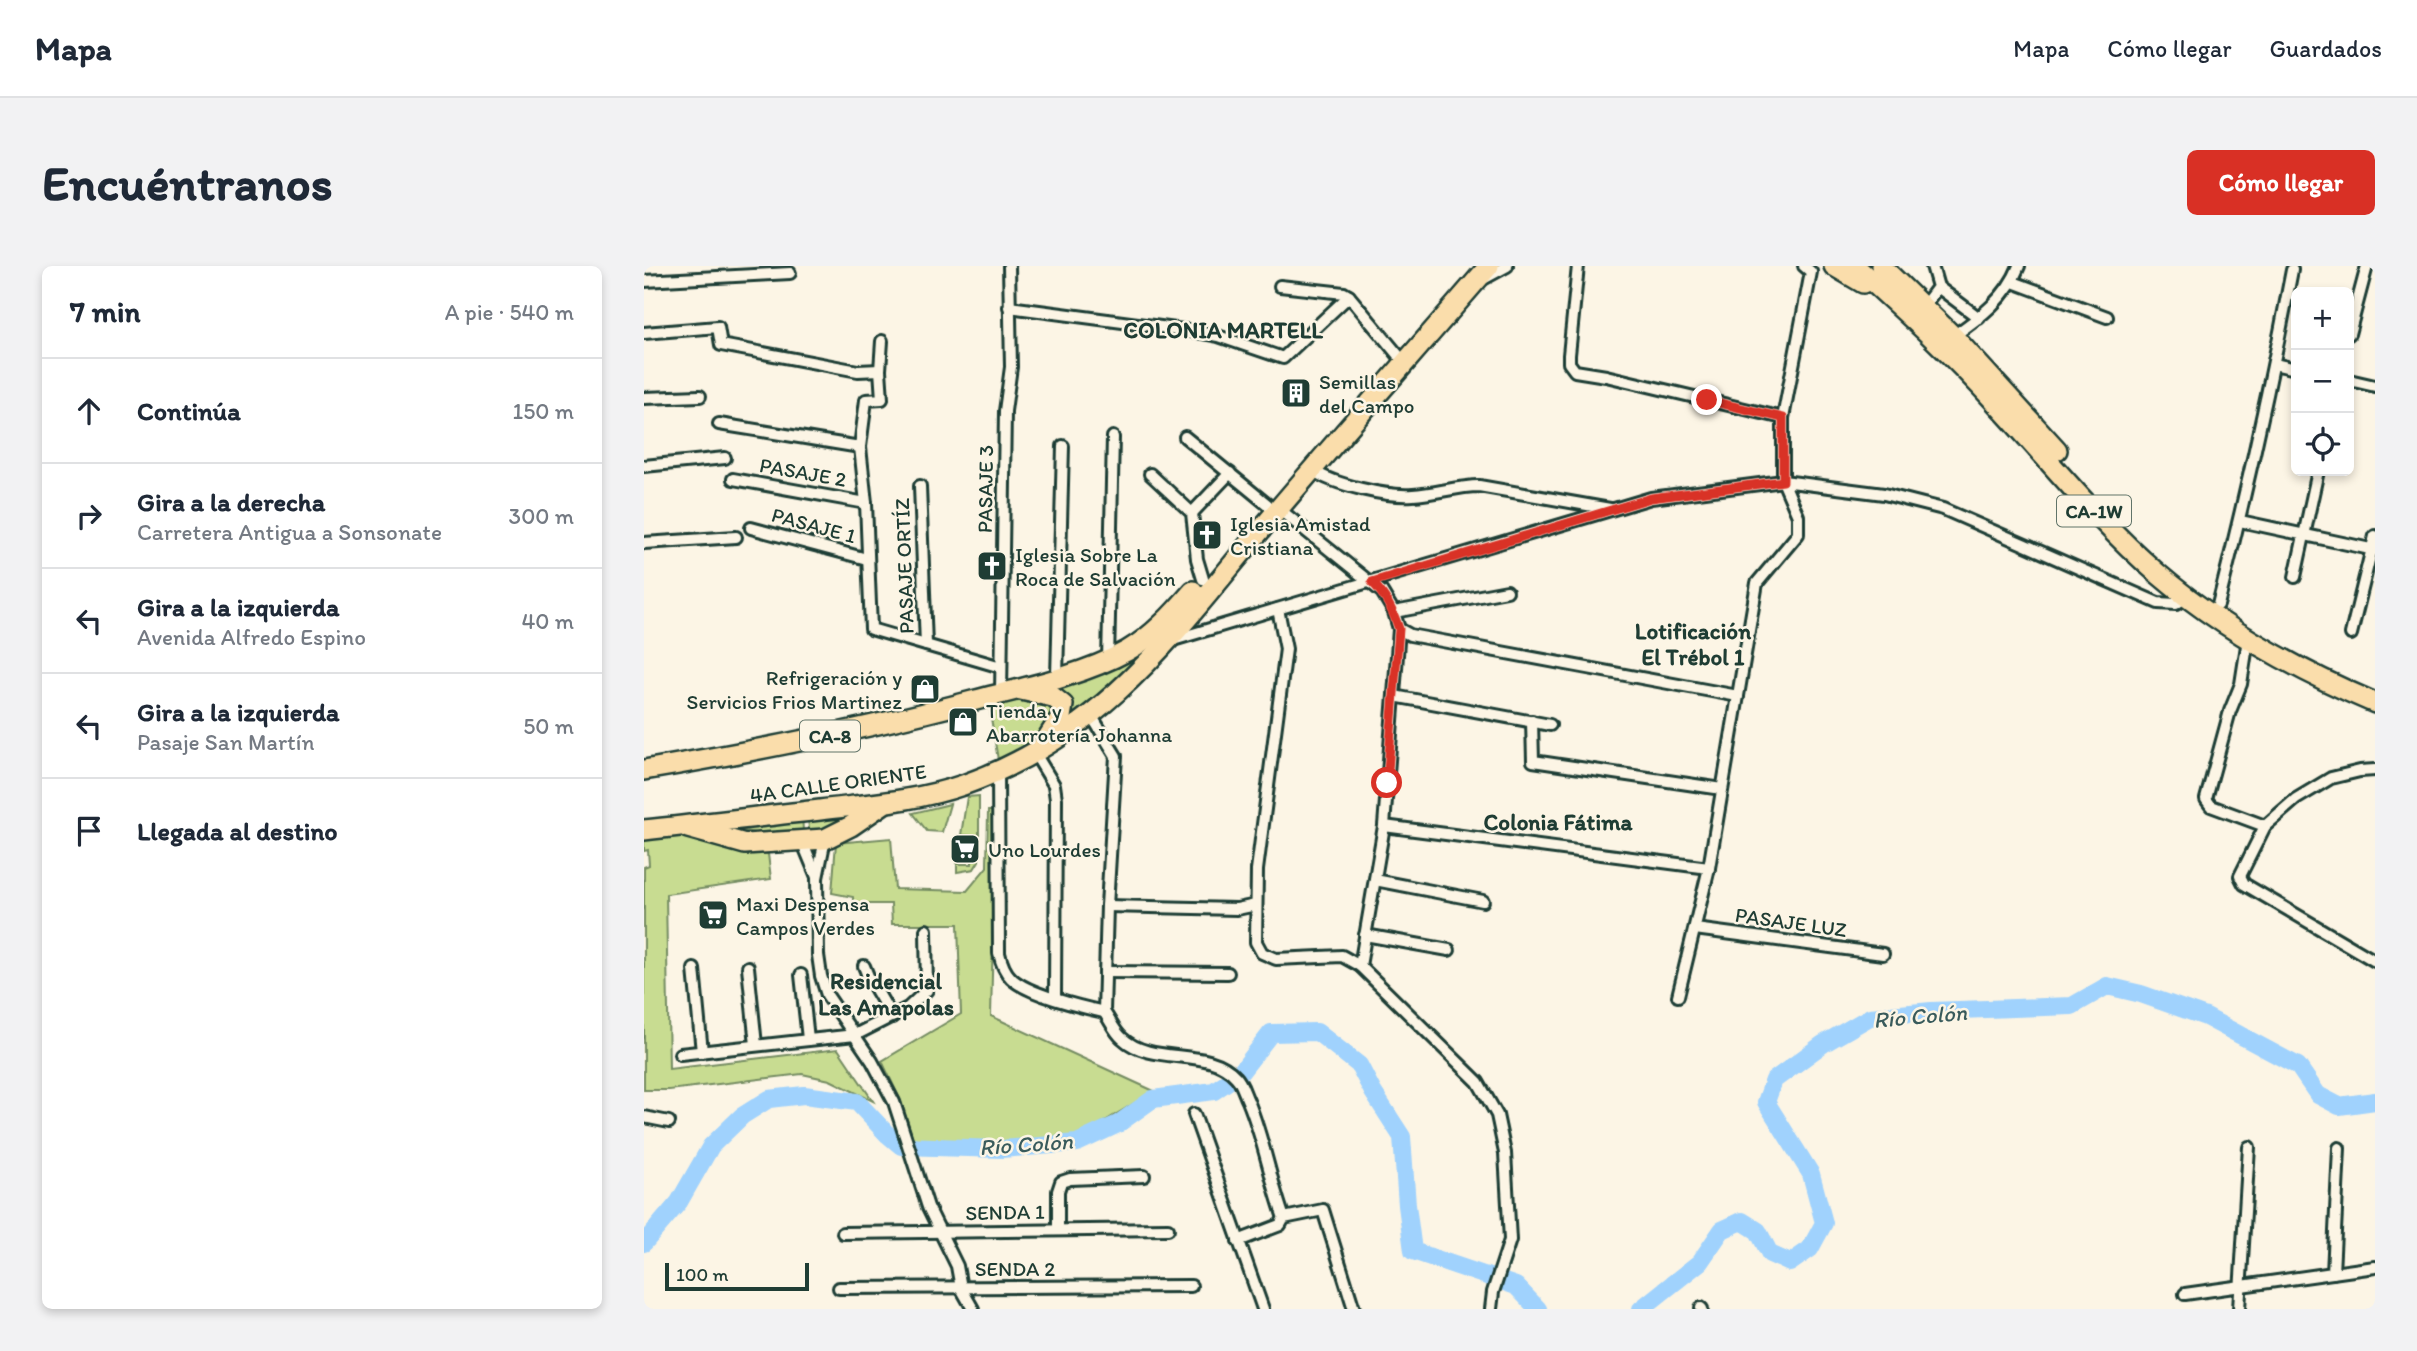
<!DOCTYPE html>
<html lang="es">
<meta charset="utf-8">
<style>
:root{--surface:#fff;--page:#f2f2f3;--text:#1f2937;--muted:#747a83;--line:#e0e1e3;--accent:#d93025}
body{margin:0;font-family:Itim,sans-serif;background:var(--page);color:var(--text)}
.controls{position:absolute;right:21px;top:21px;display:grid;overflow:hidden;border-radius:10px;box-shadow:0 4px 10px #0003}
.controls button{width:63px;height:63px;display:grid;place-items:center;padding:0;border:0;border-bottom:2px solid var(--line);background:var(--surface);color:var(--text);font:35px sans-serif}
.scale{position:absolute;left:21px;bottom:18px;width:144px;box-sizing:border-box;padding-left:7px;border:4px solid #1f3d34;border-top:0;font-size:19px;line-height:24px;white-space:nowrap;color:#1f3d34;-webkit-text-stroke:5px #fcf5e5;paint-order:stroke}
.stop{position:absolute;width:21px;height:21px;margin:-16px;border:5px solid #d93025;border-radius:50%;background:#fff}
.stop.end{background:#d93025;border-color:#fff;box-shadow:0 2px 7px #0008}
.list{margin:0;padding:0;list-style:none}
h2{display:flex;justify-content:space-between;align-items:center;height:91px;margin:0;padding:0 28px;font-size:30px}
h2 small{font-size:23px;font-weight:400;color:var(--muted)}
.list li{display:grid;grid-template-columns:46px 1fr auto;gap:21px;align-items:center;box-sizing:border-box;height:105px;padding:0 28px;border-top:2px solid var(--line)}
.list b{display:block;font-size:26px;white-space:nowrap}
.list p{margin:0;font-size:23px;white-space:nowrap;color:var(--muted)}
.list em{font-size:23px;font-style:normal;color:var(--muted)}
.icon{flex:none;width:38px;height:38px;fill:none;stroke:currentColor;stroke-width:2;stroke-linecap:round;stroke-linejoin:round}
.map{position:relative;flex:none;width:1731px;height:1043px;overflow:hidden;border-radius:10px}
header{display:flex;align-items:center;gap:42px;box-sizing:border-box;height:98px;padding:0 35px;background:var(--surface);border-bottom:2px solid var(--line)}
header strong{font-size:33px}
nav{display:flex;gap:38px;margin-inline-start:auto;font-size:24px}
.intro{display:flex;align-items:center;justify-content:space-between;box-sizing:border-box;height:168px;padding:0 42px}
h1{margin:0;font-size:49px}
.button{padding:18px 32px;border-radius:10px;background:var(--accent);color:#fff;font-size:24px;font-weight:700}
main{display:flex;gap:42px;padding:0 42px}
aside{flex:1;background:var(--surface);border-radius:10px;box-shadow:0 4px 10px #0003}
.map>svg:first-child{display:block}
</style>
<header>
<strong>Mapa</strong>
<nav><a>Mapa</a><a>Cómo llegar</a><a>Guardados</a></nav>
</header>
<div class="intro"><h1>Encuéntranos</h1><a class="button">Cómo llegar</a></div>
<main>
<aside>
<h2>7 min<small>A pie · 540 m</small></h2>
<ul class="list">
<li><svg class="icon" aria-label="ahead" viewBox="0 0 24 24"><path d="M12 20V5M6 11l6-6 6 6"/></svg><div><b>Continúa</b></div><em>150 m</em></li>
<li><svg class="icon" aria-label="right" viewBox="0 0 24 24"><path d="M7 20v-9h11M14 6l5 5-5 5"/></svg><div><b>Gira a la derecha</b><p>Carretera Antigua a Sonsonate</p></div><em>300 m</em></li>
<li><svg class="icon" aria-label="left" viewBox="0 0 24 24"><path d="M17 20v-9H6M10 6l-5 5 5 5"/></svg><div><b>Gira a la izquierda</b><p>Avenida Alfredo Espino</p></div><em>40 m</em></li>
<li><svg class="icon" aria-label="left" viewBox="0 0 24 24"><path d="M17 20v-9H6M10 6l-5 5 5 5"/></svg><div><b>Gira a la izquierda</b><p>Pasaje San Martín</p></div><em>50 m</em></li>
<li><svg class="icon" aria-label="arrive" viewBox="0 0 24 24"><path d="M6 21V4h12l-3 4 3 4H6"/></svg><div><b>Llegada al destino</b></div></li>
</ul>
</aside>
<div class="map">
<svg width="1731" height="1043" viewBox="0 0 1731 1043">
<rect width="100%" height="100%" fill="#fcf5e5"/>
<filter id="ink" filterUnits="userSpaceOnUse"><feTurbulence type="fractalNoise" baseFrequency=".0143" numOctaves="2"/><feDisplacementMap in="SourceGraphic" scale="14" xChannelSelector="R" yChannelSelector="G"/><feConvolveMatrix kernelMatrix="1 2 1 2 8 2 1 2 1" color-interpolation-filters="sRGB"/></filter>
<g filter="url(#ink)">
<g fill="#c8dc91" stroke="#748c62" stroke-width="2">
<path d="M 500,383 L 503,386 L 422,459 L 420,450 L 402,425 Z"/>
<path d="M 370,426 L 404,435 C 423,463 374,484 354,494 L 344,434 Z"/>
<path d="M 335,530 L 335,595 L 330,603 L 313,606 L 313,598 L 328,598 L 329,570 L 317,569 L 323,531 Z"/>
<path d="M 227,536 L 190,561 L 165,565 L 164,547 Z"/>
<path d="M 306,538 L 298,566 L 283,565 L 269,547 Z"/>
<path d="M 344,545 L 352,545 L 347,750 L 510,825 L 448,863 L 431,871 L 359,878 L 269,873 L 256,833 L 238,795 L 317,748 L 314,658 L 248,658 L 247,638 L 209,638 L 209,631 L 188,627 L 192,577 L 247,572 L 251,623 L 323,625 L 343,601 Z"/>
<path d="M 158,547 L 159,566 L 125,570 L 81,561 Z"/>
<path d="M 34,569 L 124,588 L 127,613 L 22,628 L 25,803 L 194,783 L 229,835 L 186,814 L 158,808 L 25,824 L 0,824 L 0,601 L 5,599 L 4,584 L 0,585 L 0,573 Z"/>
</g>
<g fill="none" stroke-linecap="round" stroke-linejoin="round">
<g stroke="#a0d2fd" stroke-width="18">
<path d="M 0,977 L 35,936 L 67,880 L 98,850 L 125,833 L 160,829 L 213,836 L 244,869 L 257,880 L 358,883 L 433,877 L 474,858 L 509,833 L 570,825 L 596,807 L 627,767 L 673,766 L 715,799 L 729,826 L 758,871 L 763,939 L 769,985 L 872,1020 L 894,1043"/>
<path d="M 997,1043 L 1056,996 L 1078,964 L 1098,955 L 1114,965 L 1126,988 L 1146,997 L 1166,983 L 1180,957 L 1167,908 L 1122,836 L 1130,814 L 1179,778 L 1226,751 L 1287,745 L 1428,740 L 1463,720 L 1497,728 L 1562,751 L 1654,800 L 1674,829 L 1695,840 L 1731,835"/>
</g>
<g stroke="#1f3d34" stroke-width="16">
<g id="street">
<path d="M 934,0 L 925,89 L 925,97 L 931,105 L 962,110 L 1139,152"/>
<path d="M 841,12 L 863,0"/>
<path d="M 0,15 L 146,7"/>
<path d="M 1369,16 L 1463,51"/>
<path d="M 636,20 L 700,27 L 705,30"/>
<path d="M 1294,21 L 1335,52"/>
<path d="M 365,41 L 547,65 L 574,70 L 639,92 L 705,30 L 754,89"/>
<path d="M 1279,41 L 1294,21 L 1288,0"/>
<path d="M 0,67 L 74,61 L 77,79 L 214,105 L 236,104"/>
<path d="M 1705,68 L 1723,0"/>
<path d="M 1309,70 C 1336,52 1363,31 1375,0"/>
<path d="M 238,75 L 236,104 L 238,133 L 222,134 L 216,181 L 222,237 L 227,363 L 357,401"/>
<path d="M 1630,98 L 1652,103"/>
<path d="M 1705,114 L 1731,120"/>
<path d="M 0,132 L 56,130"/>
<path d="M 75,158 L 216,181"/>
<path d="M 541,171 L 624,239"/>
<path d="M 0,200 L 81,192"/>
<path d="M 668,204 C 690,219 743,231 769,229 C 792,228 813,220 835,220 L 966,243"/>
<path d="M 506,208 L 548,247 L 553,293 L 559,313"/>
<path d="M 89,213 L 222,237"/>
<path d="M 276,220 L 282,379"/>
<path d="M 635,243 L 738,326 L 750,346 L 755,363 L 740,560 L 716,700"/>
<path d="M 548,247 L 586,207"/>
<path d="M 1596,255 L 1731,284"/>
<path d="M 107,262 L 223,293"/>
<path d="M 0,277 L 92,271"/>
<path d="M 1651,311 L 1674,205"/>
<path d="M 1574,339 C 1602,228 1627,116 1648,4"/>
<path d="M 634,343 L 642,383 L 613,604 L 612,676 L 618,687 L 632,693 L 698,690 L 716,700 L 834,816 L 853,849 L 861,887 L 866,974 L 849,1026 L 847,1043"/>
<path d="M 750,346 L 863,325"/>
<path d="M 755,363 L 766,369 L 1094,430"/>
<path d="M 1707,368 L 1731,270"/>
<path d="M 1604,373 L 1597,418 L 1586,445 L 1562,533 L 1567,540 L 1621,560"/>
<path d="M 529,374 L 1007,232 L 1139,215 L 1240,228 L 1299,243 L 1514,337 L 1532,338 L 1543,330"/>
<path d="M 464,395 L 469,171"/>
<path d="M 413,411 L 419,180"/>
<path d="M 357,428 L 361,145 L 367,101 L 365,0"/>
<path d="M 750,430 L 906,459"/>
<path d="M 888,455 L 889,495 L 1078,523"/>
<path d="M 390,486 L 410,519 L 412,533 L 411,732"/>
<path d="M 1731,504 L 1716,505 L 1687,512 L 1652,533 L 1621,560 L 1596,610 L 1600,618 L 1731,695"/>
<path d="M 354,505 L 355,687 C 357,696 360,705 367,712 C 383,728 437,741 460,746 L 463,640 L 472,490 L 447,449"/>
<path d="M 740,560 L 1065,602"/>
<path d="M 181,573 L 173,612 L 174,689 L 177,710 L 183,729 L 228,795 L 250,836 L 284,941 L 313,1000 L 317,1022 L 329,1043"/>
<path d="M 158,575 L 173,611"/>
<path d="M 731,614 L 839,635"/>
<path d="M 463,640 L 593,643 L 612,639"/>
<path d="M 1051,663 L 1239,688"/>
<path d="M 721,669 L 805,684"/>
<path d="M 220,700 L 224,710 L 248,751"/>
<path d="M 104,701 L 112,779"/>
<path d="M 50,703 L 58,786"/>
<path d="M 461,706 L 584,707"/>
<path d="M 157,709 L 164,773"/>
<path d="M 1034,730 L 1065,602 L 1113,317 L 1154,268 L 1154,250 L 1139,215 L 1139,152 L 1167,6 L 1160,0"/>
<path d="M 460,746 C 466,754 470,765 478,772 C 509,801 564,779 592,811 C 598,817 600,827 604,835 C 620,873 626,914 640,952"/>
<path d="M 36,788 L 211,769 L 264,742 L 283,724 L 282,664"/>
<path d="M 550,848 L 619,1043"/>
<path d="M 0,851 L 25,856"/>
<path d="M 414,964 L 414,925 L 417,916 L 426,913 L 500,910"/>
<path d="M 199,967 L 524,963"/>
<path d="M 594,975 L 636,959 L 640,952 L 679,944 L 710,1043"/>
<path d="M 1689,1007 L 1695,882"/>
<path d="M 195,1022 L 547,1020"/>
<path d="M 1541,1028 L 1731,1001"/>
<path d="M 1057,1042 L 1058,1043"/>
<path d="M 1595,1043 L 1605,881"/>
</g>
</g>
<g stroke="#1f3d34" stroke-width="24">
<g id="highway">
<path d="M 1190,0 L 1219,17"/>
<path d="M 1211,0 C 1259,44 1308,88 1352,137 C 1405,194 1454,256 1513,307 C 1577,362 1653,404 1731,437"/>
<path d="M 1237,0 L 1309,70 L 1413,184"/>
<path d="M 377,424 L 409,431 L 419,439 L 417,451 L 399,479"/>
<path d="M 0,504 C 112,485 222,463 332,434 C 379,422 440,409 483,385 C 509,370 529,348 549,325"/>
<path d="M 44,562 L 101,578 L 181,573 L 207,560 L 239,538"/>
<path d="M 0,564 C 59,558 118,550 176,544 C 224,538 273,535 319,519 C 468,467 540,353 637,240 C 706,159 776,80 845,0"/>
</g>
</g>
<use href="#street" stroke="#fcf5e5" stroke-width="10"/>
<use href="#highway" stroke="#faddab" stroke-width="19"/>
</g>
</g>
<g fill="none" stroke-linecap="round" stroke-linejoin="round" filter="url(#ink)">
<path stroke="#d93025" stroke-width="9" d="M 743,517 L 755,363 C 749,345 742,330 728,316 L 1007,232 L 1139,215 L 1139,152 L 1063,134"/>
</g>
<defs>
<g id="building-square" transform="scale(1.575)"><rect x="-9" y="-9" width="18" height="18" rx="4" fill="#1f3d34" stroke="#fcf5e5"/><path d="M-4-6H4V6H1V3H-1V6H-4ZM-2.5-4.3h1.7v1.8h-1.7ZM.8-4.3h1.7v1.8H.8ZM-2.5-1h1.7V.8h-1.7ZM.8-1h1.7V.8H.8Z" fill="#fff"/></g>
<g id="church-square" transform="scale(1.575)"><rect x="-9" y="-9" width="18" height="18" rx="4" fill="#1f3d34" stroke="#fcf5e5"/><path d="M-1.2-6h2.4v3.5h3.3v2.4h-3.3V6h-2.4V-.1h-3.3v-2.4h3.3Z" fill="#fff"/></g>
<g id="shop-square" transform="scale(1.575)"><rect x="-9" y="-9" width="18" height="18" rx="4" fill="#1f3d34" stroke="#fcf5e5"/><path d="M-5-2.5h2.3a2.7 3.5 0 0 1 5.4 0H5L5.5 6h-11ZM-1.5-2.5h3a1.5 2.3 0 0 0-3 0Z" fill="#fff"/></g>
<g id="supermarket-square" transform="scale(1.575)"><rect x="-9" y="-9" width="18" height="18" rx="4" fill="#1f3d34" stroke="#fcf5e5"/><path d="M-6-5.5h2.5l.6 2H6L4.5 2H-2.5L-4.4-4H-6ZM-1.5 3.2a1.3 1.3 0 1 0 .1 0ZM3 3.2a1.3 1.3 0 1 0 .1 0Z" fill="#fff"/></g>
</defs>
<g fill-rule="evenodd">
<use href="#building-square" x="652" y="127"/>
<use href="#church-square" x="563" y="269"/>
<use href="#church-square" x="348" y="300"/>
<use href="#shop-square" x="281" y="423"/>
<use href="#shop-square" x="319" y="456"/>
<use href="#supermarket-square" x="321" y="583"/>
<use href="#supermarket-square" x="69" y="649"/>
</g>
<g text-anchor="middle" dominant-baseline="central" stroke-width="5" stroke-linejoin="round" paint-order="stroke">
<g fill="#fcf5e5" stroke="#617469" stroke-width="2">
<rect x="1413" y="229.5" width="74" height="31" rx="5"/>
<rect x="156" y="454.5" width="60" height="31" rx="5"/>
</g>
<g font-size="19" font-weight="bold" fill="#1f3d34">
<text x="1450" y="245">CA-1W</text>
<text x="186" y="470">CA-8</text>
</g>
<g font-size="21" fill="#1f3d34" stroke="#fcf5e5" text-anchor="start">
<text x="675" y="115">Semillas<tspan x="675" dy="24">del Campo</tspan></text>
<text x="586" y="257">Iglesia Amistad<tspan x="586" dy="24">Cristiana</tspan></text>
<text x="371" y="288">Iglesia Sobre La<tspan x="371" dy="24">Roca de Salvación</tspan></text>
<text x="258" y="411" text-anchor="end">Refrigeración y<tspan x="258" dy="24">Servicios Frios Martinez</tspan></text>
<text x="342" y="444">Tienda y<tspan x="342" dy="24">Abarrotería Johanna</tspan></text>
<text x="344" y="583">Uno Lourdes</text>
<text x="92" y="637">Maxi Despensa<tspan x="92" dy="24">Campos Verdes</tspan></text>
</g>
<g font-size="21" fill="#1f3d34" stroke="#fcf5e5">
<text transform="translate(159 206) rotate(10)">PASAJE 2</text>
<text transform="translate(341 223) rotate(-89)">PASAJE 3</text>
<text transform="translate(170 259) rotate(15)">PASAJE 1</text>
<text transform="translate(260 300) rotate(-92)">PASAJE ORTÍZ</text>
<text transform="translate(194 517) rotate(-8)">4A CALLE ORIENTE</text>
<text transform="translate(1147 656) rotate(8)">PASAJE LUZ</text>
<text transform="translate(361 946) rotate(-1)">SENDA 1</text>
<text x="371" y="1002">SENDA 2</text>
</g>
<g font-size="23" font-weight="bold" fill="#1f3d34" stroke="#fcf5e5">
<text x="579" y="64">COLONIA MARTELL</text>
<text x="1049" y="365">Lotificación<tspan x="1049" dy="26">El Trébol 1</tspan></text>
<text x="914" y="556">Colonia Fátima</text>
<text x="242" y="715">Residencial<tspan x="242" dy="26">Las Amapolas</tspan></text>
</g>
<g font-size="23" font-style="italic" fill="#395b5c" stroke="#fcf5e5">
<text transform="translate(1276 750) rotate(-5)">Río Colón</text>
<text transform="translate(382 878) rotate(-4)">Río Colón</text>
</g>
</g>
</svg>
<div class="controls">
<button>+</button>
<button>−</button>
<button><svg class="icon" aria-label="locate" viewBox="0 0 24 24"><circle cx="12" cy="12" r="6"/><path d="M12 2v4M12 18v4M2 12h4M18 12h4"/></svg></button>
</div>
<div class="scale">100 m</div>
<div class="stop" style="left:743px;top:517px"></div>
<div class="stop end" style="left:1063px;top:134px"></div>
</div>
</main>
